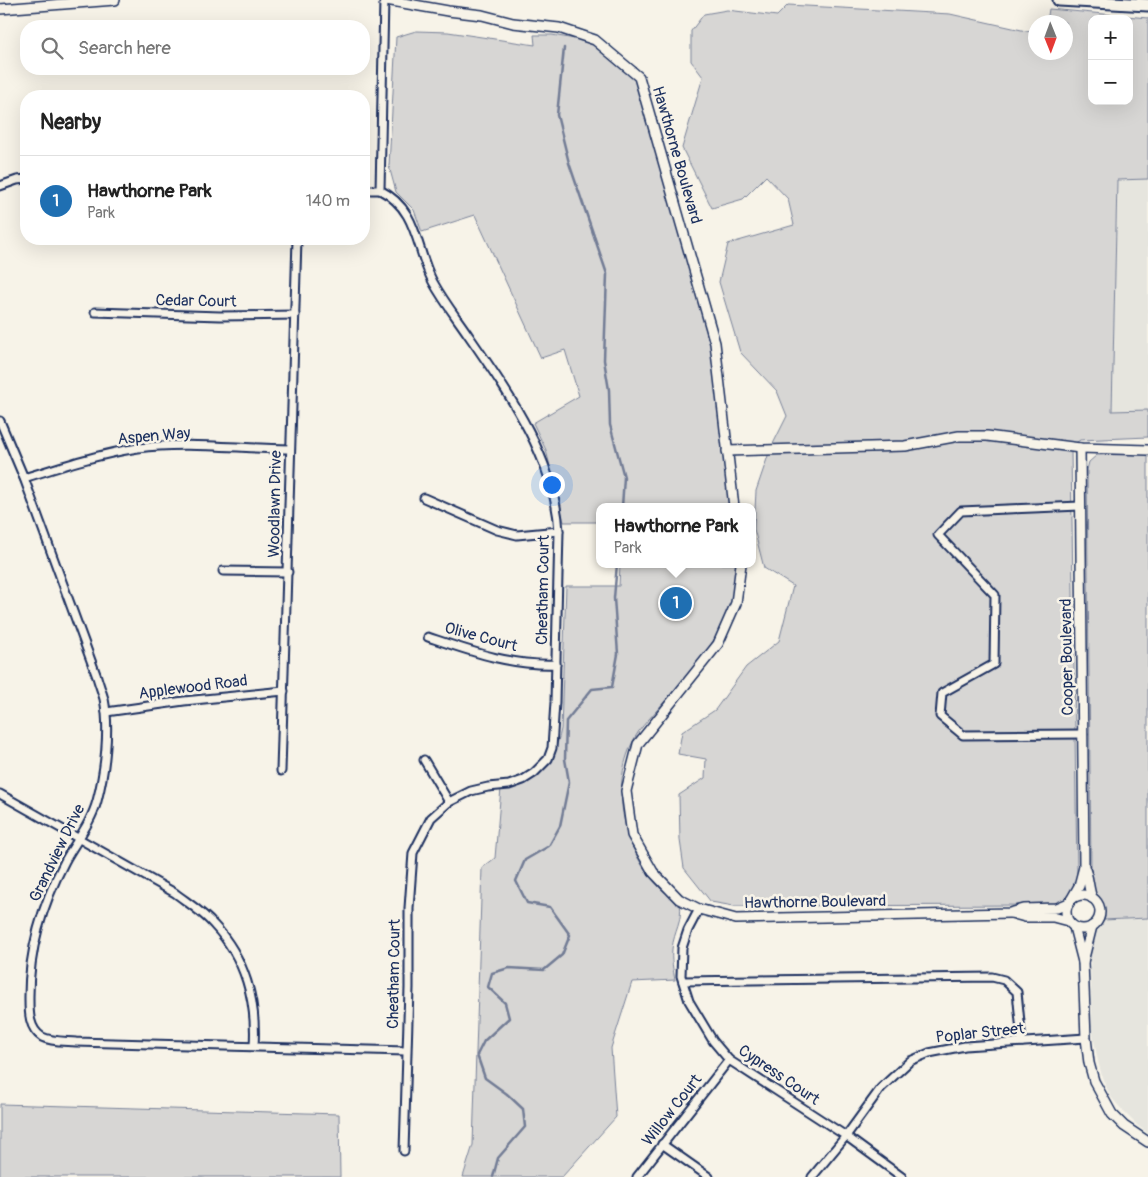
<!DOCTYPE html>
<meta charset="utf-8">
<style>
:root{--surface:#fff;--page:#f2f2f2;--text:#222;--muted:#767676;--line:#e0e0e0;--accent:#1f6fb2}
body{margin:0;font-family:Pangolin,sans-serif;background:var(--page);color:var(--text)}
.controls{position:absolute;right:15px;top:15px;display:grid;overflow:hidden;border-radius:10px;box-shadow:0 5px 20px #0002}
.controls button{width:45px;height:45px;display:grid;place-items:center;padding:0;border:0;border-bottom:1px solid var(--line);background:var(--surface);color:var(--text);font:25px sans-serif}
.compass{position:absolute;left:1028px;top:15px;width:45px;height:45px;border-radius:50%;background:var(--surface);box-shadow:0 5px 20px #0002;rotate:179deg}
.you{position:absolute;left:551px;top:484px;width:18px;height:18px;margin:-12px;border:4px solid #fff;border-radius:50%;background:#1a73e8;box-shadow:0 0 0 8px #1a73e833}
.badge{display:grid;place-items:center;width:32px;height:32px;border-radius:50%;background:var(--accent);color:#fff;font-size:16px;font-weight:700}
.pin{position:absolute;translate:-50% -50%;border:2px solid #fff;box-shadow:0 1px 5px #0006}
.popup{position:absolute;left:596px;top:503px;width:160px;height:65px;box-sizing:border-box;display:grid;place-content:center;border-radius:10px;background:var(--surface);filter:drop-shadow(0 1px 4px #0005);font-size:16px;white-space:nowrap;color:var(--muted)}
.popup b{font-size:19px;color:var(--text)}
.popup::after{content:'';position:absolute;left:50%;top:100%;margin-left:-10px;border:10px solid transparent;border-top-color:var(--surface)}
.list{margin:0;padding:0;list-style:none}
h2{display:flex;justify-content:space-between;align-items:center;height:65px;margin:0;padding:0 20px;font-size:21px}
h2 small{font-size:16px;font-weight:400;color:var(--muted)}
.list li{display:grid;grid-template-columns:32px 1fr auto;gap:15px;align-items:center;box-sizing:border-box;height:90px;padding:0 20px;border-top:1px solid var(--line)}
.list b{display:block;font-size:19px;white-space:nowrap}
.list p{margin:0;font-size:16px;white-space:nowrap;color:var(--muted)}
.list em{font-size:16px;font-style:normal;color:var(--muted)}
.icon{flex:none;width:28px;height:28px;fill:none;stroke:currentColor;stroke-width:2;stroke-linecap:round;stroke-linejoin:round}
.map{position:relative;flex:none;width:1148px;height:1177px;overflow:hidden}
.search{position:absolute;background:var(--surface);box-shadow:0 5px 20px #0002;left:20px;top:20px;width:350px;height:55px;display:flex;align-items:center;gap:12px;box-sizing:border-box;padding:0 18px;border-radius:20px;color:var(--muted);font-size:19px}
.panel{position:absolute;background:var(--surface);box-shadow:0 5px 20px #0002;left:20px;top:90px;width:350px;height:155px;border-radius:20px}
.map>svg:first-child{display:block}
</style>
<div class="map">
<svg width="1148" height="1177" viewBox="0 0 1148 1177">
<rect width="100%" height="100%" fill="#f7f3e8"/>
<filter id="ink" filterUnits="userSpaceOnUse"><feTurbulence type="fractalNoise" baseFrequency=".02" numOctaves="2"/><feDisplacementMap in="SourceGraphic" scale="10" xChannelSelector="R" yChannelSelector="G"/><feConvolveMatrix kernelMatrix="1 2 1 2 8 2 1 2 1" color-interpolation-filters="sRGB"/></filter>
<g filter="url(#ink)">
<g fill="#e6e5de">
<path d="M 1148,179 L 1148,410 L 1112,412 L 1117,180 Z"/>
<path d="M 1148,918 L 1148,1133 L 1138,1126 L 1124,1112 L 1111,1097 L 1103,1080 L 1098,1061 L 1092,1030 L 1090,951 L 1093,933 L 1103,920 Z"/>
</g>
<g fill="#d7d6d4" stroke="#798299" fill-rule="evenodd">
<path d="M 788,5 L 950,14 L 1035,33 L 1036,52 L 1066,52 L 1066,22 L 1047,22 L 1049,9 L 1148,18 L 1148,179 L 1117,180 L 1112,411 L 1148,410 L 1148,437 L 1080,440 L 1074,444 L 1071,451 L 1077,874 C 1073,895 1069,900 1048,905 L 734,906 L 711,902 L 684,868 L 680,840 L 679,795 L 705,778 L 706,759 L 678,754 L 682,732 L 715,710 L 746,667 L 779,641 L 793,586 L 764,568 L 754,529 L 756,491 L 770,450 L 787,416 L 777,391 L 740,352 L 719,282 L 728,244 L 794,225 L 788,199 L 766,176 L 743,199 L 712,208 L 682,148 L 703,77 L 691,61 L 691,31 L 704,14 L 727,10 L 777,16 ZM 1092,19 L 1129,19 L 1129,101 L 1092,101 Z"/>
<path d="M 416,31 L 448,32 L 535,45 L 534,35 L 552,35 L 592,42 L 633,74 L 642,88 L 715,355 L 731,507 L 600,507 L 600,522 L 564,522 L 546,450 L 533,423 L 579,396 L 565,350 L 541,358 L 475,215 L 422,232 L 414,210 L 396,192 L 389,166 L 396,37 Z"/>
<path d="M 1148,454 L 1148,918 L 1103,920 C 1106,904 1099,903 1094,889 C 1092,883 1091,876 1091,869 L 1087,470 L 1089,462 L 1097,455 Z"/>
<path d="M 620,564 L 737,564 C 736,573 737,582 736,591 C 735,598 731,606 728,612 C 713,650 683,680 657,710 C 651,717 644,724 639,731 C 607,779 621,850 661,889 C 667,894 674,898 680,902 C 683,923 674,930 672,949 C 671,959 673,970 675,980 L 632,982 L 611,1048 L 616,1117 L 562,1177 L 463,1177 L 473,1145 L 482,868 L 495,858 L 501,788 C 537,783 554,765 561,729 L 566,586 L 619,586 Z"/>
<path d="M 0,1104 L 339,1114 L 340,1177 L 0,1177 Z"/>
</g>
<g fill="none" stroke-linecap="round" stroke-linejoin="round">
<g stroke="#727c95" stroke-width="2.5">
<path d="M 564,48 L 557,115 L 569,163 L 607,274 L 604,360 L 609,390 L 610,425 L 624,477 L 622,507"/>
<path d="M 493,1177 L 498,1158 L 525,1127 L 523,1109 L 507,1094 L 485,1078 L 477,1055 L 484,1041 L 509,1018 L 505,1003 L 488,987 L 492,973 L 509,968 L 544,970 L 562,955 L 570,935 L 550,907 L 527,903 L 516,881 L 525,860 L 549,846 L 560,826 L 569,782 L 565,759 L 566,721 L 592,689 L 612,687 L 618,654 L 614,598 L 617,564"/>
</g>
<g stroke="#1b2f5e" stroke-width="11">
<g id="minor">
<path d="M 384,0 L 380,190 C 419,210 415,248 433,282 C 444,302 457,318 469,336 C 509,394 555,459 559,531 L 555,702 L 552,748 L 548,759 L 534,773 L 523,780 L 509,785 L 488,787 L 471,791 L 449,802 L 431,818 L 413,853 L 409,908 L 409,988 L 404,1151"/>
<path d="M 0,186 L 17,180 L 26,179"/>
<path d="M 364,190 L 380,190"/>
<path d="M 95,312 L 220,316 L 295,315"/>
<path d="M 0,421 L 24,478 L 97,677 C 99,684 102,692 104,699 C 110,729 105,771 97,801 C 91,823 76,841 65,861 C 43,903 29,948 29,996 C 29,1010 28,1028 42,1037 C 52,1042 65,1041 76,1042 L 406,1051"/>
<path d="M 24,478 C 62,466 99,454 138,448 C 186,441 241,449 290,449"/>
<path d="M 424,498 L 497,530 L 517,535 L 559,531"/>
<path d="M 1080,506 L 961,511 L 938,535 L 995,595 L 994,664 L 942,693 L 940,716 L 963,735 L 1083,734"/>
<path d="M 223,571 L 288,572"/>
<path d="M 428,637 C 470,651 511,666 556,664"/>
<path d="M 106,712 L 184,701 L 284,691"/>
<path d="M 424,760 L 449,802"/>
<path d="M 281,771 L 297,239"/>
<path d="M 0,794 L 175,893 C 188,903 203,912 214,925 C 245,958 257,1001 254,1046"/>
<path d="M 699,909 L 688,930 L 682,948 L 681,976 L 689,1001 L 713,1041 L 729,1060 L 846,1136 L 902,1177"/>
<path d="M 683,981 L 992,977 L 1004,980 L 1017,992 L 1022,1042"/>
<path d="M 662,1144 L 709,1177"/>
<path d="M 637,1177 L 729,1060"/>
<path d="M 812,1177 L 846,1136 L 881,1088 L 910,1061 L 929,1053 L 965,1046 L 1086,1038"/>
</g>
</g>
<g stroke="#1b2f5e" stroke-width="12">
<g id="tertiary">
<path d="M 386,0 L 448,11 L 482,15 L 513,23 L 559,28 L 595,40 L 639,77 L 715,343 L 734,507"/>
<path d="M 0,9 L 115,0"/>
<path d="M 1080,448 L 1084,867 C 1089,877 1088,888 1092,898"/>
<path d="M 727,451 L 905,446 L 959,436 L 987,436 L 1080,448 L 1148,450"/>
<path d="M 741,564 L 736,603 L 718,644 L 638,744 L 626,791 L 632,835 L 653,872 L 679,899 L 699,909 L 736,919 L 1010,913 L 1024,909 L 1057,908 L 1069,903"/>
<circle cx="1083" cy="912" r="17"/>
<path d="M 1071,900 L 1079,886 L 1084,867"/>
<path d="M 1011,913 L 1025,917 L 1053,917 L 1068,921"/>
<path d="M 1074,927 L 1083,962 L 1086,1038 L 1089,1063 L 1094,1081 L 1112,1114 L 1124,1126 L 1148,1142"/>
<path d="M 1083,962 L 1092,926"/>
</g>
</g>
<g stroke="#1b2f5e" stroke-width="15">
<path id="trunk" d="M 1059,0 L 1148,5"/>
</g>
<use href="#minor" stroke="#f7f3e8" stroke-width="7"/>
<use href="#tertiary" stroke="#f7f3e8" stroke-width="9"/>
<use href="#trunk" stroke="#f7f3e8" stroke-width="11"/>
</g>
</g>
<g text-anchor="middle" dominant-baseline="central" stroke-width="5" stroke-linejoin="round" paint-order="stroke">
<g font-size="16" fill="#1b2f5e" stroke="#f7f3e8">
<text transform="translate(677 155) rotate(74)">Hawthorne Boulevard</text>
<text transform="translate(196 301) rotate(1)">Cedar Court</text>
<text transform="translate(154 436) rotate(-5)">Aspen Way</text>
<text transform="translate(275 504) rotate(-89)">Woodlawn Drive</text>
<text transform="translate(543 590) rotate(-89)">Cheatham Court</text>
<text transform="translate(481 637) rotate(15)">Olive Court</text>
<text transform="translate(1067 657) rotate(-91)">Cooper Boulevard</text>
<text transform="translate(193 687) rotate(-7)">Applewood Road</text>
<text transform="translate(57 853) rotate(-64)">Grandview Drive</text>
<text transform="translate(815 902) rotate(-1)">Hawthorne Boulevard</text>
<text transform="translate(394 974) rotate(-89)">Cheatham Court</text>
<text transform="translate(980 1033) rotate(-6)">Poplar Street</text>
<text transform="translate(779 1075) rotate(34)">Cypress Court</text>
<text transform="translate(672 1110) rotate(-52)">Willow Court</text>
</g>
</g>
</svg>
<div class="controls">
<button>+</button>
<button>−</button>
</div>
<svg class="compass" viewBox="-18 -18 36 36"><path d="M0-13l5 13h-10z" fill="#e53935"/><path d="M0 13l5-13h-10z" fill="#767676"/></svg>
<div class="you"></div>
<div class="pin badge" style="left:676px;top:603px">1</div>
<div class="popup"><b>Hawthorne Park</b>Park</div>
<div class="search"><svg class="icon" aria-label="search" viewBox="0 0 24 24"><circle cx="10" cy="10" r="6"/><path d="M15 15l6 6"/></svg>Search here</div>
<section class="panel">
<h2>Nearby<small></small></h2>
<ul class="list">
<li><span class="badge">1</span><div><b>Hawthorne Park</b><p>Park</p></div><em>140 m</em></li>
</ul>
</section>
</div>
